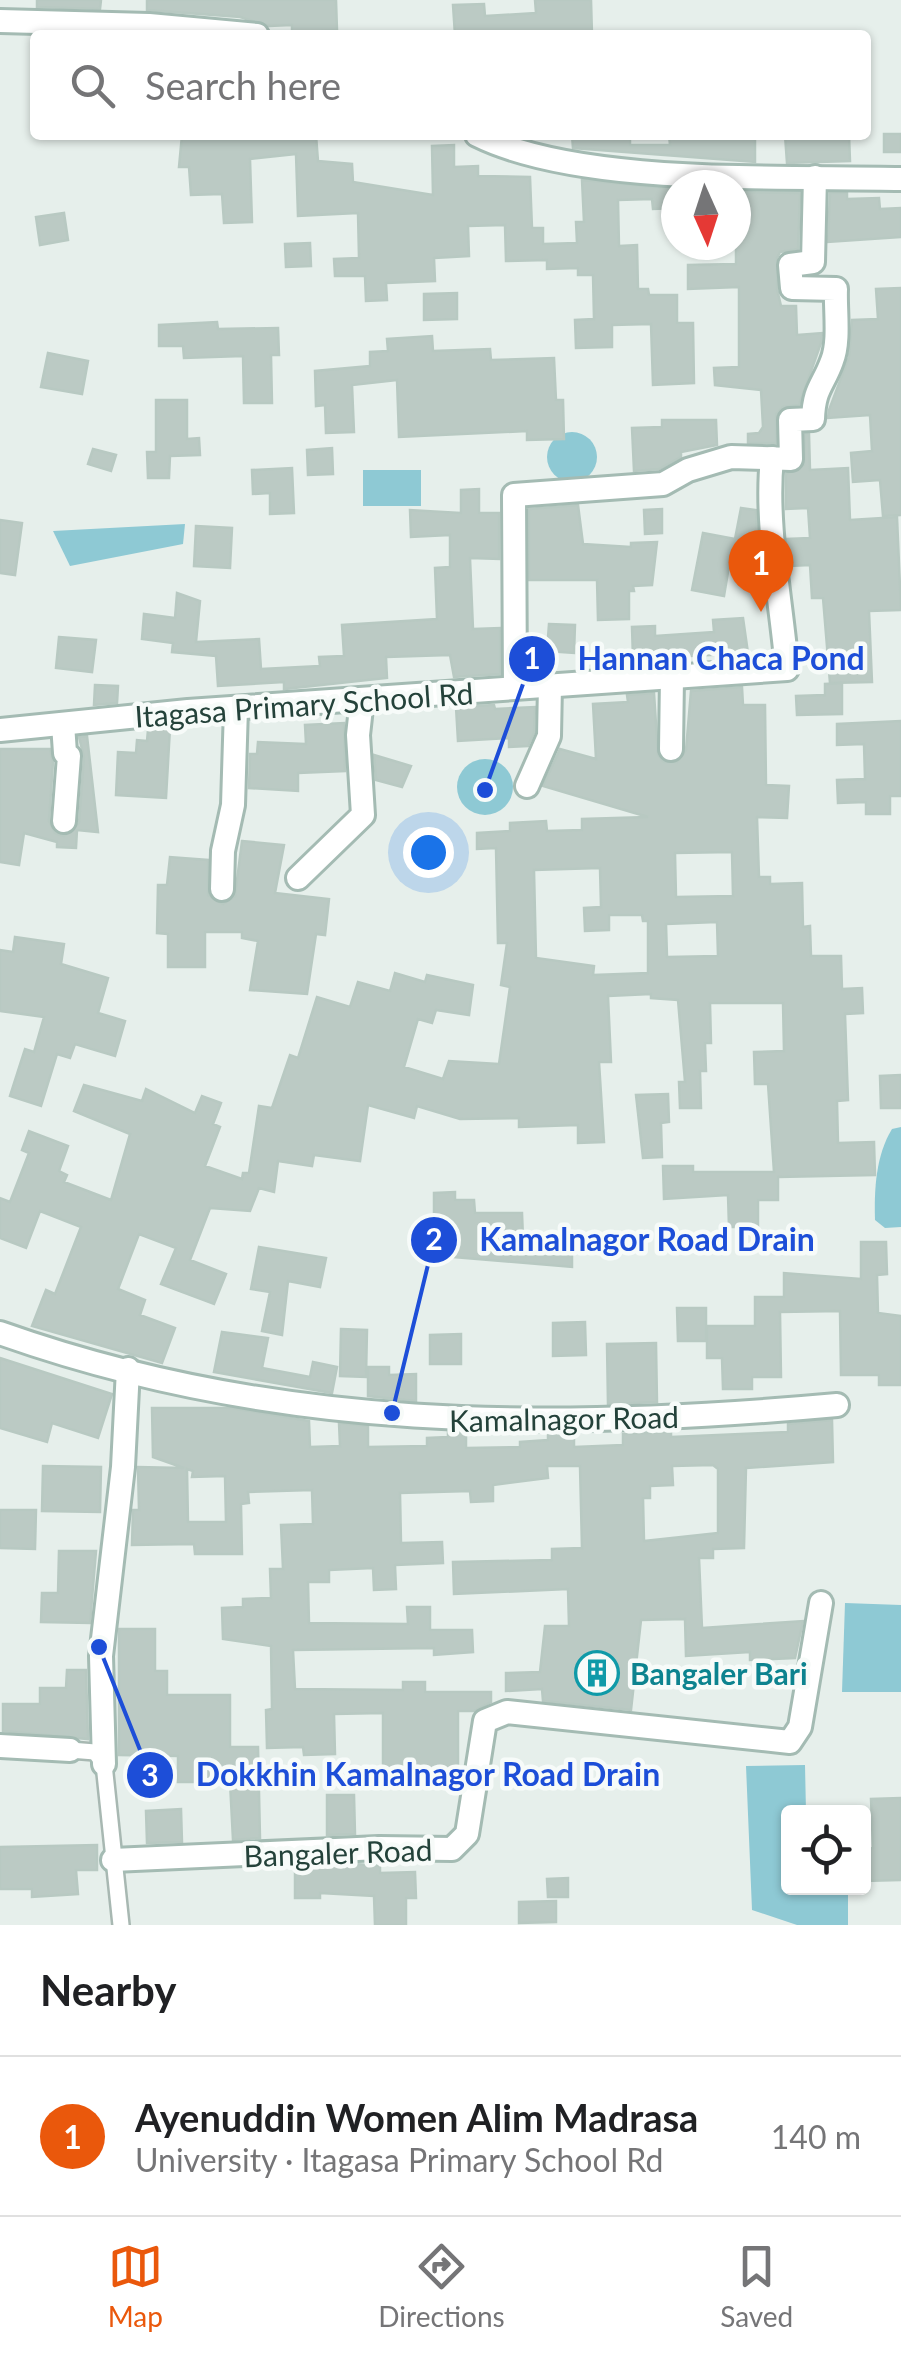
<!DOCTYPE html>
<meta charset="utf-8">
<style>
:root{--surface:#fff;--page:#f6f6f6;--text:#202124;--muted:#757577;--line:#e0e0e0;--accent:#ea580c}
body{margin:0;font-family:Lato,sans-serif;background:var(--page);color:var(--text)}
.controls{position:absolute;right:30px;bottom:30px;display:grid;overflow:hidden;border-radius:10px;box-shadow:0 2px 8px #0004}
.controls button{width:90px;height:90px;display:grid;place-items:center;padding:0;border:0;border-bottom:2px solid var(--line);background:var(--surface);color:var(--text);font:50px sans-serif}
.compass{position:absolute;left:661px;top:170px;width:90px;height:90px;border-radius:50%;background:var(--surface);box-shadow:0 2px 8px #0004;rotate:177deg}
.you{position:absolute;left:428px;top:852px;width:35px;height:35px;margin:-25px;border:8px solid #fff;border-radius:50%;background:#1a73e8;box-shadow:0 0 0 15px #1a73e833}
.badge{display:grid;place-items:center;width:65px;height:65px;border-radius:50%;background:var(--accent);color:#fff;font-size:32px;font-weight:700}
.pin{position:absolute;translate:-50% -82px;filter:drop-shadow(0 2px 5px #0008)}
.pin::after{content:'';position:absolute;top:52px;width:35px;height:30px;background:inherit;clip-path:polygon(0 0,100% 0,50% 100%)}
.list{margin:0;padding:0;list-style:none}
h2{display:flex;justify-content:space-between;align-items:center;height:130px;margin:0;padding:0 40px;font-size:42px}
h2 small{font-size:32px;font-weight:400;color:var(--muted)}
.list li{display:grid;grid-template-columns:65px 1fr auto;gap:30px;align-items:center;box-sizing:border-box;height:160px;padding:0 40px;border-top:2px solid var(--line)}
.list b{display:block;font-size:38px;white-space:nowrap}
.list p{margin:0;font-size:32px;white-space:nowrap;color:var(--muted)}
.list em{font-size:32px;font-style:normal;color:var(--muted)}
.icon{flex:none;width:55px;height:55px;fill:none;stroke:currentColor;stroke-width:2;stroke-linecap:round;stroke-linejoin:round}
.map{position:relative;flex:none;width:901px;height:1925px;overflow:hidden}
.search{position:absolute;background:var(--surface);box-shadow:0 2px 8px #0004;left:30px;right:30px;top:30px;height:110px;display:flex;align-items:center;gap:25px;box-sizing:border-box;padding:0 35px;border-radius:10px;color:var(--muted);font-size:38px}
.sheet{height:290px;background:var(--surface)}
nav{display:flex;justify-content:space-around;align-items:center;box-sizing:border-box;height:140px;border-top:2px solid var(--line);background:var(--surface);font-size:28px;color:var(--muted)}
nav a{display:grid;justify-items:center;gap:5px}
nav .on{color:var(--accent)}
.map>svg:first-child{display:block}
</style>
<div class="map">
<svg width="901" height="1925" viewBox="0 0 901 1925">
<rect width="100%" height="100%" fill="#e6efeb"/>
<g fill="#8ec9d4">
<circle cx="572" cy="457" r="25"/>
<rect x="363" y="470" width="58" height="36"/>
<path d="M 185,524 L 183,544 L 70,566 L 53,531 Z"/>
<circle cx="485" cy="787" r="28"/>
<path d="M 901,1127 L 901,1227 L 885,1228 L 875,1220 C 874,1189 876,1155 892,1129 Z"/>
<path d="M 845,1603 L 901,1605 L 901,1692 L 842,1692 Z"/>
<path d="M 805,1765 L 806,1812 L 788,1812 L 788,1888 L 848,1888 L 848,1925 L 797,1925 L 752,1910 L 746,1766 Z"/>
</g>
<g fill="#bbcac4" stroke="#b8c9c2" stroke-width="2.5" fill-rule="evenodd">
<path d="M 37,0 L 101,0 L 100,9 L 37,7 Z"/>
<path d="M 147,0 L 336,0 L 337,30 L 292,33 L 292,25 L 269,26 L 240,17 L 147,10 Z"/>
<path d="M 535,0 L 591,0 L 592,35 L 455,35 L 453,5 L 484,4 L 485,16 L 536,13 Z"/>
<rect x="884" y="134" width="17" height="18"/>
<path d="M 182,135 L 316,135 L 318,161 L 352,164 L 353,182 L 433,195 L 432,146 L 454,145 L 454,167 L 478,166 L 478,176 L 530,177 L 532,228 L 543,228 L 543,244 L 577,243 L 576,222 L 584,222 L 582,180 L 676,189 L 676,208 L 653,209 L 652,199 L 618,200 L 619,246 L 637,245 L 638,289 L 648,289 L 649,295 L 677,295 L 677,323 L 693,323 L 694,383 L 653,385 L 651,324 L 612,325 L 612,347 L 576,348 L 575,320 L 594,319 L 593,275 L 578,275 L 578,268 L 547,269 L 547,260 L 506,261 L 505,225 L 468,226 L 469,256 L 434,258 L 435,281 L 386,283 L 387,300 L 366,301 L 365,276 L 335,276 L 334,259 L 359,258 L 358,213 L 298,216 L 296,154 L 250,159 L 252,222 L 224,223 L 222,194 L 191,195 L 189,167 L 179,167 Z"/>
<path d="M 572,135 L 630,135 L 630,145 L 670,145 L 669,135 L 755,135 L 755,162 L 573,148 Z"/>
<path d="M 785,135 L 849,135 L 850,161 L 787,163 Z"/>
<path d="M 736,192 L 800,193 L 798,249 L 780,252 L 777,258 L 777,289 L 781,306 L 796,306 L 797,335 L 822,333 L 821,343 L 799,405 L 783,407 L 776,414 L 776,443 L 748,443 L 748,434 L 759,433 L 763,427 L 761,390 L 715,385 L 714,368 L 739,367 L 739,287 L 688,289 L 688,265 L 736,264 Z"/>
<path d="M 830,193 L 847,193 L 847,199 L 879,198 L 880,209 L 901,208 L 901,237 L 828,242 Z"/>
<path d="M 64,213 L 68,240 L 40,245 L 36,217 Z"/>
<path d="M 310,243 L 311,266 L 286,267 L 285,244 Z"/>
<path d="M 901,288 L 901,515 L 883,516 L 880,480 L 853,482 L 851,453 L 872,451 L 870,415 L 828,418 L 829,410 L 849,357 L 852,320 L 878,319 L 876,289 Z"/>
<path d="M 457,293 L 457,319 L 424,320 L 424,294 Z"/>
<path d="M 217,322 L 218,329 L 278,328 L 279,355 L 271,355 L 272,403 L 244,403 L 243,356 L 184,358 L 183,346 L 159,346 L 159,325 Z"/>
<path d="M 432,336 L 433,351 L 490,349 L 491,360 L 554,358 L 556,400 L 563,400 L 564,439 L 527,440 L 527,431 L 399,437 L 397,380 L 352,385 L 354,432 L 326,433 L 325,405 L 316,406 L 315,371 L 370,366 L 370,352 L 388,351 L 387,339 Z"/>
<path d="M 48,353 L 88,361 L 82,394 L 41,387 Z"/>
<path d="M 156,400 L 187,400 L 187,439 L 199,438 L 200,455 L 170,456 L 169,478 L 148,478 L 147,452 L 156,452 Z"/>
<path d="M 662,420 L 716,420 L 717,445 L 681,452 L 681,457 L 659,469 L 634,471 L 632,428 L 662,427 Z"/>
<path d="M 805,434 L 809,434 L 810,470 L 848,468 L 850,520 L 897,517 L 901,610 L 869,611 L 872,682 L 830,683 L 823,598 L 812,598 L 810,565 L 790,566 L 787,539 L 810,538 L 808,508 L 786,509 L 786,474 L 804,465 Z"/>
<path d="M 332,448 L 333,474 L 308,475 L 307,450 Z"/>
<path d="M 93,449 L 116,455 L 111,471 L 88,464 Z"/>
<path d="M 292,468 L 294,513 L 270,514 L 270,493 L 253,494 L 252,470 Z"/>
<path d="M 479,489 L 479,513 L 499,513 L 499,559 L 470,558 L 473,629 L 500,628 L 500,674 L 454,677 L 450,655 L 386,657 L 387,678 L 284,689 L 284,682 L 218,686 L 216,656 L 172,652 L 173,643 L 142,639 L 144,614 L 175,618 L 177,593 L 200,601 L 196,642 L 259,639 L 261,669 L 320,666 L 319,657 L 344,656 L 342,625 L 437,619 L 435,568 L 450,567 L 450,535 L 411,537 L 410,510 L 461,513 L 461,490 Z"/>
<path d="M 578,505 L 583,544 L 631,547 L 631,543 L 657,542 L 652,585 L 633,586 L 634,591 L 629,591 L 629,619 L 598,620 L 597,580 L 529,580 L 529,509 Z"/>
<path d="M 741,508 L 756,510 L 758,559 L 731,554 L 724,596 L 692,590 L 703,533 L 735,539 Z"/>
<path d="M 662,509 L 662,533 L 645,534 L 644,510 Z"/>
<path d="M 0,520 L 22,523 L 15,575 L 0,573 Z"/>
<path d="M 196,526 L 232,528 L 230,568 L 194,566 Z"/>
<path d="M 743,618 L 748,653 L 633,659 L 632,627 L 655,626 L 655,636 L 714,632 L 713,620 Z"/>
<path d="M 549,624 L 575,625 L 574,653 L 547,651 Z"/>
<path d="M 59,637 L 96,640 L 92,672 L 56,668 Z"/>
<path d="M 842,683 L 842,714 L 797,715 L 796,696 L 825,695 L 825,684 Z"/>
<path d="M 95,685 L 118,686 L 117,703 L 94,705 Z"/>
<path d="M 742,687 L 743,705 L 765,705 L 766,785 L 789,786 L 787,818 L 757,817 L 759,877 L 770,877 L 770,884 L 802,883 L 803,927 L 810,926 L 811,956 L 841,956 L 842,989 L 862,988 L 863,1013 L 845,1014 L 848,1100 L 837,1101 L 838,1143 L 874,1142 L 875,1175 L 778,1177 L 778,1200 L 758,1200 L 758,1227 L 729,1227 L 728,1195 L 664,1199 L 663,1166 L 693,1166 L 693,1172 L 774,1172 L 768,1084 L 755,1084 L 754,1052 L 784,1051 L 783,1003 L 710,1003 L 711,1043 L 705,1043 L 706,1071 L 700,1071 L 701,1108 L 680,1108 L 679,1082 L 685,1082 L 678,1000 L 651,998 L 651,994 L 608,996 L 611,1062 L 599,1062 L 604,1142 L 578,1143 L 578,1125 L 519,1127 L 519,1118 L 460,1119 L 417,1106 L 414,1118 L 368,1105 L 360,1161 L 314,1155 L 312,1166 L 278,1161 L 274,1192 L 259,1188 L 250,1211 L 210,1208 L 190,1260 L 226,1274 L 214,1304 L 161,1284 L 176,1248 L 139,1234 L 118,1289 L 145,1300 L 140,1315 L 175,1328 L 162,1363 L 32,1326 L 46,1290 L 55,1294 L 81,1227 L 40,1211 L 26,1248 L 0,1238 L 0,1198 L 10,1202 L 29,1153 L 22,1150 L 29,1131 L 68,1146 L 59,1171 L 67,1175 L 64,1182 L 111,1200 L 130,1134 L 74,1111 L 84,1085 L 142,1101 L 146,1089 L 195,1113 L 202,1096 L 221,1103 L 213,1124 L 220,1127 L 205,1166 L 242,1179 L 243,1173 L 249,1173 L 259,1106 L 272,1108 L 290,1055 L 298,1058 L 317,997 L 350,1007 L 358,982 L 390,991 L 395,973 L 425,982 L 427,975 L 473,985 L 469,1015 L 436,1010 L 432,1023 L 418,1019 L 404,1067 L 443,1079 L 449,1061 L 499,1064 L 510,987 L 501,985 L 507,943 L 498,943 L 496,848 L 477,849 L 477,833 L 510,831 L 510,823 L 546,821 L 547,831 L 582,830 L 582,819 L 648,817 L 543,786 L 560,749 L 596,759 L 593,704 L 628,702 L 627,695 L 654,693 L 658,755 L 664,762 L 677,762 L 686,750 L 691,691 ZM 732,852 L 733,896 L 676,897 L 675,853 ZM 600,868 L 601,907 L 584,908 L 585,931 L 609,930 L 609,915 L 642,915 L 643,921 L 648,921 L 648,973 L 593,975 L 594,966 L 536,958 L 534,870 ZM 717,922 L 718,956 L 667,957 L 666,924 Z"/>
<path d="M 494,705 L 495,709 L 535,707 L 534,733 L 528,746 L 509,747 L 509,738 L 458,741 L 456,707 Z"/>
<path d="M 901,721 L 901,796 L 890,796 L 890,814 L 866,814 L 866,802 L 838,803 L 837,780 L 865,779 L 864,744 L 837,745 L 837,724 Z"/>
<path d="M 344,723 L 345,771 L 298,773 L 298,791 L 249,788 L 250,754 L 257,754 L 258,742 L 306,744 L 305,725 Z"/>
<path d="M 170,728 L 166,798 L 116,795 L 118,752 L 136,753 L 137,740 L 147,741 L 148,730 Z"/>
<path d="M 87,736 L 98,832 L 77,830 L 76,848 L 57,847 L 57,842 L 24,833 L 19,865 L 0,862 L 0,749 L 50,749 L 53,762 L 49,821 L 55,833 L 64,836 L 79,823 L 84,757 L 79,737 Z"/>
<path d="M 374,755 L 411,766 L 402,787 L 376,780 Z"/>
<path d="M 242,841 L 284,845 L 275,893 L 329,899 L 325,935 L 316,934 L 307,994 L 250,990 L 258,941 L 242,938 L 242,932 L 205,932 L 205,967 L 168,967 L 168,934 L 157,933 L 158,885 L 167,885 L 170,857 L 208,860 L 208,895 L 223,904 L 235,896 Z"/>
<path d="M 15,937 L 64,944 L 61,964 L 108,978 L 98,1013 L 125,1021 L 115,1056 L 75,1044 L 70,1058 L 57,1054 L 41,1106 L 10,1096 L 25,1049 L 34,1052 L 44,1017 L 0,1011 L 0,950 L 13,952 Z"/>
<path d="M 901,1075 L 901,1108 L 881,1108 L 880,1076 Z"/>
<path d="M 668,1094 L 669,1122 L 661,1123 L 662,1157 L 643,1158 L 636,1095 Z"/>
<path d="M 455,1192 L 455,1200 L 474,1200 L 475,1213 L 522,1213 L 523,1238 L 572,1242 L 572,1267 L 442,1256 L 442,1226 L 434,1226 L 434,1193 Z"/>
<path d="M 861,1242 L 886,1242 L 887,1274 L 877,1275 L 878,1313 L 901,1316 L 901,1385 L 879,1385 L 879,1375 L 841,1375 L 840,1311 L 780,1312 L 781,1377 L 752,1377 L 752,1389 L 723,1389 L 722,1358 L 707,1358 L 707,1326 L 755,1326 L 755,1297 L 784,1297 L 784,1273 L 861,1279 Z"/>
<path d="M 259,1247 L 326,1258 L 320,1287 L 288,1281 L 282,1335 L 262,1331 L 270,1292 L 251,1289 Z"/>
<path d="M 677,1308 L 706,1308 L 706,1341 L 678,1341 Z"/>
<path d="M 585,1322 L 586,1355 L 553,1356 L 553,1323 Z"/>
<path d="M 341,1329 L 367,1330 L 366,1377 L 340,1376 Z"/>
<path d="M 222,1332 L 268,1338 L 262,1368 L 310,1377 L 313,1362 L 337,1367 L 332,1393 L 214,1372 Z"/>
<path d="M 461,1334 L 461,1364 L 430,1364 L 430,1335 Z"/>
<path d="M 656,1343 L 657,1402 L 608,1404 L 607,1344 Z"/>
<path d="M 0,1358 L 112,1394 L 98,1438 L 52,1423 L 47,1442 L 0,1428 Z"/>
<path d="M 368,1367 L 389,1367 L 389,1375 L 416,1374 L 416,1401 L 368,1396 Z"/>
<path d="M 152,1408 L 232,1408 L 309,1421 L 310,1447 L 340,1446 L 339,1423 L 368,1426 L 368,1447 L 427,1446 L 427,1438 L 448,1437 L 448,1432 L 466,1432 L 466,1448 L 520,1447 L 520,1442 L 548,1440 L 548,1434 L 574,1434 L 574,1447 L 623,1445 L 623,1434 L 671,1432 L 671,1437 L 788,1432 L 788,1424 L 832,1420 L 833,1462 L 746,1468 L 744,1548 L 713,1549 L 713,1558 L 699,1558 L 702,1628 L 803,1621 L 795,1658 L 750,1660 L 750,1652 L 686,1656 L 685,1619 L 641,1620 L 631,1710 L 543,1701 L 542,1689 L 506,1691 L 506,1673 L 540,1672 L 545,1626 L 569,1626 L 568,1589 L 454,1594 L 453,1562 L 552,1560 L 552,1549 L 582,1548 L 580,1466 L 547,1466 L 548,1478 L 493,1485 L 493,1501 L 471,1502 L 470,1491 L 400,1493 L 401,1543 L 442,1542 L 443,1563 L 395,1565 L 396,1589 L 374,1590 L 373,1568 L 329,1570 L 329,1582 L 308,1582 L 309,1623 L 408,1624 L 407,1607 L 430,1607 L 430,1630 L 472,1630 L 473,1652 L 434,1655 L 434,1648 L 293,1650 L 295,1689 L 403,1690 L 403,1682 L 425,1682 L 425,1692 L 491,1692 L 491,1702 L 474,1711 L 458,1711 L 458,1770 L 411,1771 L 411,1788 L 383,1788 L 383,1713 L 334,1714 L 335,1754 L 304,1755 L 303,1747 L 267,1748 L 266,1710 L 272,1709 L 271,1646 L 223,1639 L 222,1608 L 243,1607 L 243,1599 L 271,1598 L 270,1569 L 283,1569 L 281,1525 L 313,1524 L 312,1490 L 248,1492 L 249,1503 L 241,1504 L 242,1554 L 195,1554 L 194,1544 L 132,1545 L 133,1510 L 139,1510 L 138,1467 L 184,1468 L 153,1457 ZM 713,1465 L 718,1469 L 718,1533 L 644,1541 L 643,1498 L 650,1498 L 650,1486 L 673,1485 L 672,1466 ZM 187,1469 L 193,1471 L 192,1477 L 225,1476 L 226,1522 L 188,1522 Z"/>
<path d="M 43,1466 L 101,1467 L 100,1512 L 42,1511 Z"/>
<path d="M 0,1510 L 36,1510 L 35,1549 L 0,1548 Z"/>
<path d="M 59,1551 L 96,1551 L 90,1623 L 41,1622 L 42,1593 L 58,1593 Z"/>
<path d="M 119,1629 L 155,1629 L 155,1671 L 167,1671 L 167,1695 L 230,1695 L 230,1747 L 258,1747 L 260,1838 L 233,1840 L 230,1782 L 178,1782 L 178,1756 L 119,1755 Z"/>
<path d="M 67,1670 L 86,1670 L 88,1739 L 3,1731 L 3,1704 L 40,1704 L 40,1688 L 66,1688 Z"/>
<path d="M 327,1795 L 354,1795 L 355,1834 L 327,1835 Z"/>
<path d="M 901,1798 L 901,1880 L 864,1881 L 864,1849 L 873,1848 L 871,1799 Z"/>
<path d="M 181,1809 L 182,1842 L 147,1843 L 146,1811 Z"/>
<path d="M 97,1845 L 97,1870 L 76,1870 L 78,1894 L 32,1897 L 32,1889 L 0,1889 L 0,1847 Z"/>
<path d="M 355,1864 L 380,1866 L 380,1873 L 415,1872 L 416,1898 L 406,1898 L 406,1925 L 375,1925 L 374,1896 L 320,1893 L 320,1898 L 295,1898 L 295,1867 Z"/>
<path d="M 568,1878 L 568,1897 L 548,1897 L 547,1879 Z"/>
<path d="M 556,1901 L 556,1922 L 519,1923 L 519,1902 Z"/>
</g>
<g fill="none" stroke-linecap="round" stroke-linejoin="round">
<g stroke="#a8b8b2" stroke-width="20">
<path id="street" d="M 70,1750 L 95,1752 L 104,1764 L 121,1925"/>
</g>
<g stroke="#a4bbb3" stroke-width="28">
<g id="secondary">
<path d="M 0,21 L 149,25 L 257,35"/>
<path d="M 477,135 C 580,186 783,176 901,179"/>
<path d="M 515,688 L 514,495 L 663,484 L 688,470 L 731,457 L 791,459 L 790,420 L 813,419 C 814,388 823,386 832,361 C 840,341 835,310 836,289 L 792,288 L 790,265 L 813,262 L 815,177"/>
<path d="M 63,724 L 65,753 L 69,756 L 64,821"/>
<path d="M 0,730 L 188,711 L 787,669 C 781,599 765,524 772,458"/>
<path d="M 671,749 L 672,677"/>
<path d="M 527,786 L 549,736 L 550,685"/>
<path d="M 298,878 L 363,815 L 358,735 L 362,699"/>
<path d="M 222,889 L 223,851 L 233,805 L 236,708"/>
<path d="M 0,1333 C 276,1431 550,1431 837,1405"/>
<path d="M 0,1746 L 70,1750"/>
<path d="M 104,1764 L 101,1656 L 123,1467 L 128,1369"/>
<path d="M 113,1860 L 379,1848 L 452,1849 L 467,1834 L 485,1721 L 507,1712 L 790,1742 L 800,1727 L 821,1603"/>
</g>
</g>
<use href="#street" stroke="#fff" stroke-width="15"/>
<use href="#secondary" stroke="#fff" stroke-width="22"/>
</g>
<defs>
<g id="building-ring" transform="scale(2.25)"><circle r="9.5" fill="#f7fbf9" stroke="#0f9aa8" stroke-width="1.5"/><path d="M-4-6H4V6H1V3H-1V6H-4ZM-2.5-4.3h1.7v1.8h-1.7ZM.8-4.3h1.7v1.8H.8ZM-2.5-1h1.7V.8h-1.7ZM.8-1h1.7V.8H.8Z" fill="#0f9aa8"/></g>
</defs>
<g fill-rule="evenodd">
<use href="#building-ring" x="597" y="1673"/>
</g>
<g text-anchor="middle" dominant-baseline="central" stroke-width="9" stroke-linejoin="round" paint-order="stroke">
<g font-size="30" fill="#24423a" stroke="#f7fbf9">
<text transform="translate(304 704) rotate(-4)">Itagasa Primary School Rd</text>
<text transform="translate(564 1418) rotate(-1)">Kamalnagor Road</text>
<text transform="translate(338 1852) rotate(-2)">Bangaler Road</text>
</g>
<g font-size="30" font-weight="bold" fill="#0d838f" stroke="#f7fbf9" text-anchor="start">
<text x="630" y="1673">Bangaler Bari</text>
</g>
</g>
<path fill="none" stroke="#1d4ed8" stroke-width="4" d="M485 790L532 659M392 1413L434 1240M99 1647L150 1775"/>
<g fill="#1d4ed8" stroke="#f7fbf9" stroke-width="4">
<circle cx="485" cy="790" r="10"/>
<circle cx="392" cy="1413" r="10"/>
<circle cx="99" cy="1647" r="10"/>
<circle cx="532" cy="659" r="25"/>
<circle cx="434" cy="1240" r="25"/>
<circle cx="150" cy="1775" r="25"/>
</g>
<g font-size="30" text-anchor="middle" font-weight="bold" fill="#fff">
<text x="532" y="669">1</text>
<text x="434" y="1250">2</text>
<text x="150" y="1786">3</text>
</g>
<g font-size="32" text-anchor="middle" font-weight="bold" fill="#1d4ed8" stroke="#f7fbf9" stroke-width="9" stroke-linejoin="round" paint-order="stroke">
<text x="721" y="670">Hannan Chaca Pond</text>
<text x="647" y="1251">Kamalnagor Road Drain</text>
<text x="428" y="1786">Dokkhin Kamalnagor Road Drain</text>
</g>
</svg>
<div class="controls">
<button><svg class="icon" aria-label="locate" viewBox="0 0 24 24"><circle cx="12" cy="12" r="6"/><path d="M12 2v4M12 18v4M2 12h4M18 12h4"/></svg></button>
</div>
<svg class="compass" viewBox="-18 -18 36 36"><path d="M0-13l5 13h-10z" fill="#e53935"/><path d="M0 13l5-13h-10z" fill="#757577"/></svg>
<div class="you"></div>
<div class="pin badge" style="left:761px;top:612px">1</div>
<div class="search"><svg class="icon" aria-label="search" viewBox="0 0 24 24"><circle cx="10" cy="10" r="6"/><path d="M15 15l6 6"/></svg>Search here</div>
</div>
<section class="sheet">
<h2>Nearby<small></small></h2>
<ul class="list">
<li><span class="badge">1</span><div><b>Ayenuddin Women Alim Madrasa</b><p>University · Itagasa Primary School Rd</p></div><em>140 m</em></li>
</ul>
</section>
<nav>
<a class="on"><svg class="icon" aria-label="map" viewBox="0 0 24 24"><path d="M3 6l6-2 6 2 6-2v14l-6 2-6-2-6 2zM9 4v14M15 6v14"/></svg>Map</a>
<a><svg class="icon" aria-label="directions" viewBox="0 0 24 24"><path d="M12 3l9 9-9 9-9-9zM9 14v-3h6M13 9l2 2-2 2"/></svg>Directions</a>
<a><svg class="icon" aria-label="saved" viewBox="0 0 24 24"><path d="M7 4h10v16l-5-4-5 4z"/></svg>Saved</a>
</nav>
